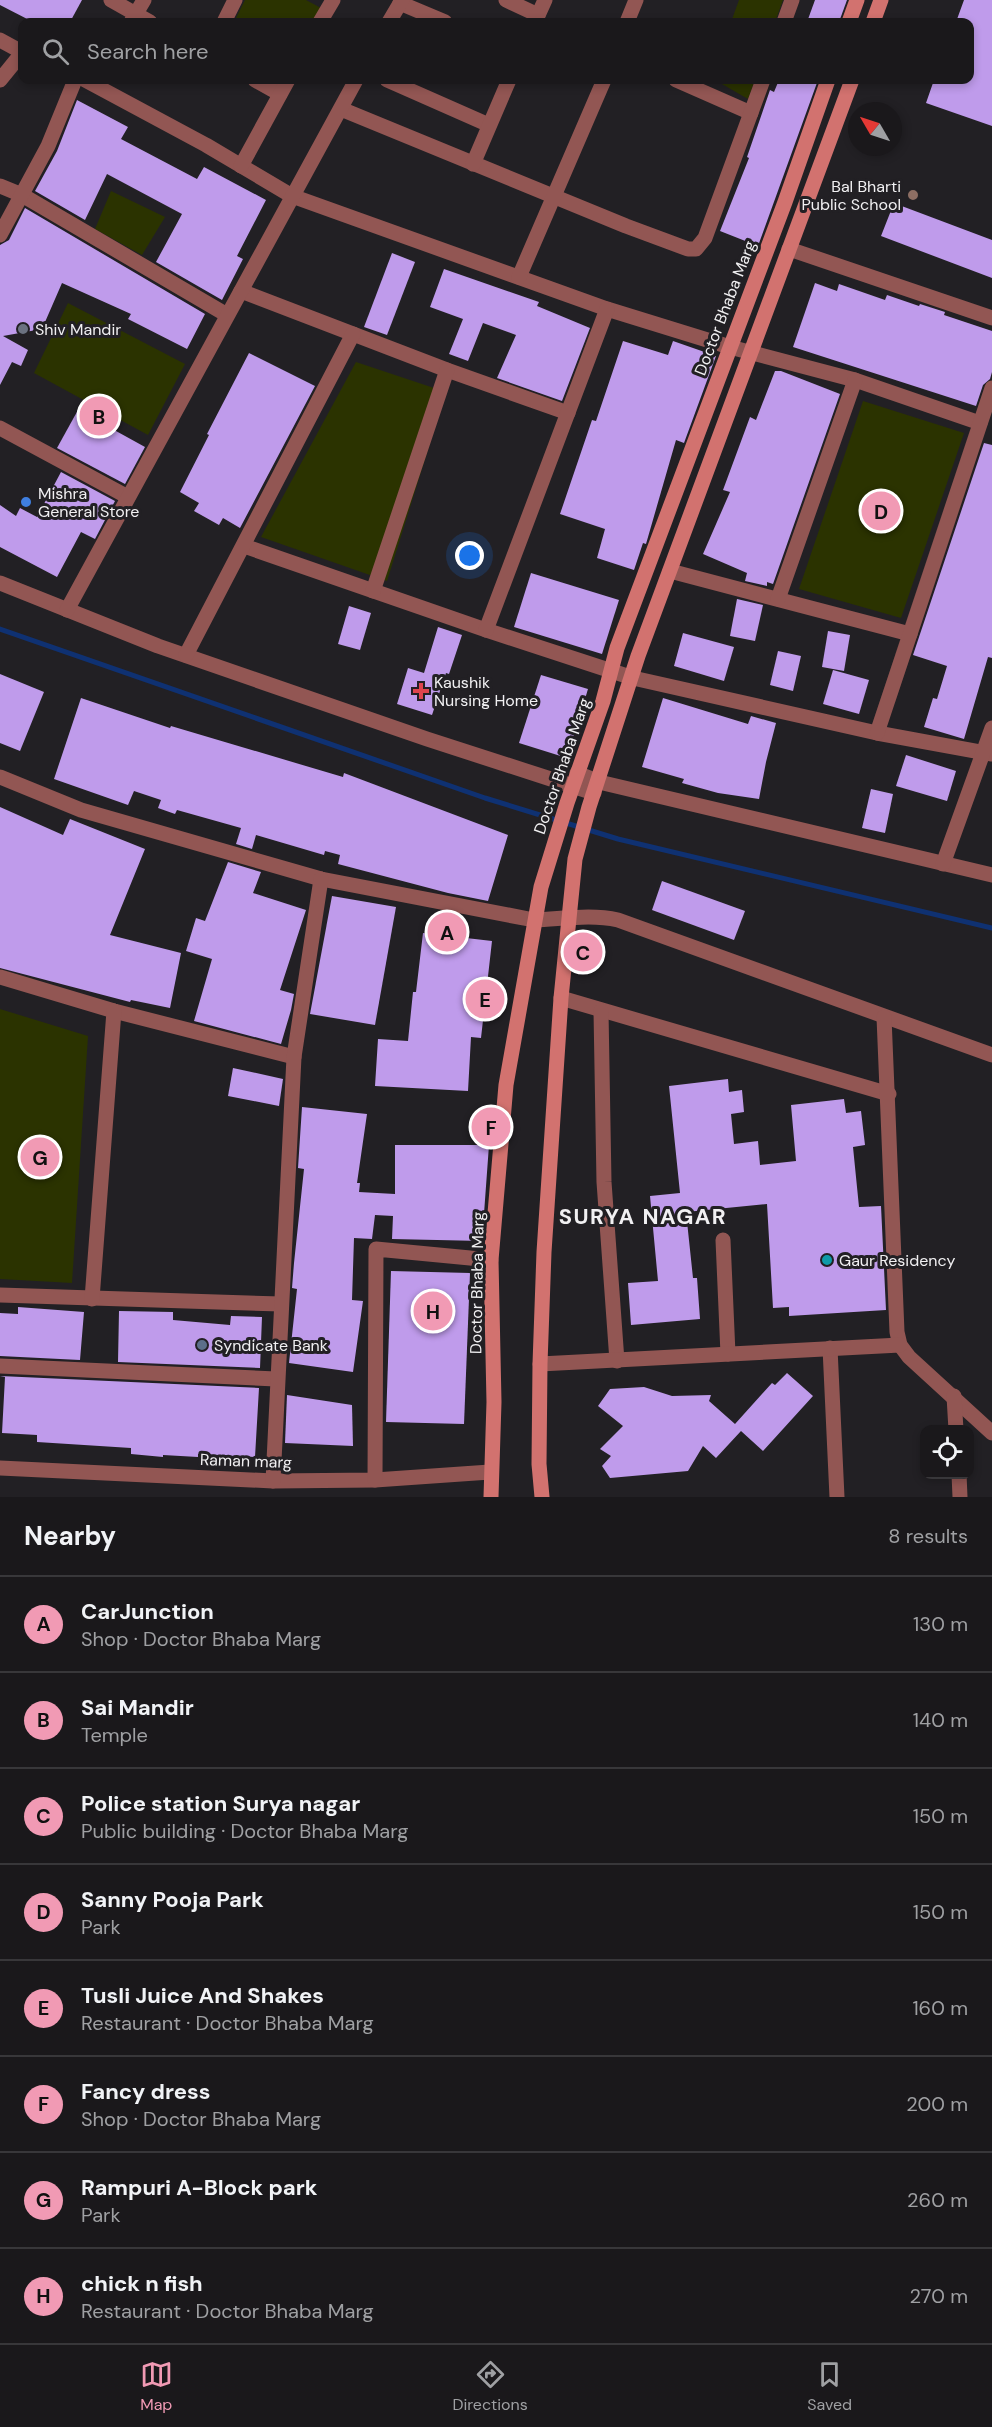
<!DOCTYPE html>
<meta charset="utf-8">
<style>
:root{--surface:#1a181b;--page:#232124;--text:#f1f3f6;--muted:#9fa0a3;--line:#38373a;--accent:#f19ab4}
body{margin:0;font-family:"DM Sans",sans-serif;background:var(--page);color:var(--text)}
.controls{position:absolute;right:18px;bottom:18px;display:grid;overflow:hidden;border-radius:12px;box-shadow:0 3px 9px #0003}
.controls button{width:54px;height:54px;display:grid;place-items:center;padding:0;border:0;border-bottom:2px solid var(--line);background:var(--surface);color:var(--text);font:30px sans-serif}
.compass{position:absolute;left:848px;top:102px;width:54px;height:54px;border-radius:50%;background:var(--surface);box-shadow:0 3px 9px #0003;rotate:309deg}
.you{position:absolute;left:470px;top:556px;width:21px;height:21px;margin:-15px;border:4px solid #fff;border-radius:50%;background:#1a73e8;box-shadow:0 0 0 9px #1a73e833}
.badge{display:grid;place-items:center;width:39px;height:39px;border-radius:50%;background:var(--accent);color:#111;font-size:20px;font-weight:700}
.pin{position:absolute;translate:-50% -50%;border:3px solid #fff;box-shadow:0 2px 6px #0006}
.list{margin:0;padding:0;list-style:none}
h2{display:flex;justify-content:space-between;align-items:center;height:78px;margin:0;padding:0 24px;font-size:26px}
h2 small{font-size:20px;font-weight:400;color:var(--muted)}
.list li{display:grid;grid-template-columns:39px 1fr auto;gap:18px;align-items:center;box-sizing:border-box;height:96px;padding:0 24px;border-top:2px solid var(--line)}
.list b{display:block;font-size:22px;white-space:nowrap}
.list p{margin:0;font-size:20px;white-space:nowrap;color:var(--muted)}
.list em{font-size:20px;font-style:normal;color:var(--muted)}
.icon{flex:none;width:33px;height:33px;fill:none;stroke:currentColor;stroke-width:2;stroke-linecap:round;stroke-linejoin:round}
.map{position:relative;flex:none;width:992px;height:1497px;overflow:hidden}
.search{position:absolute;background:var(--surface);box-shadow:0 3px 9px #0003;left:18px;right:18px;top:18px;height:66px;display:flex;align-items:center;gap:15px;box-sizing:border-box;padding:0 21px;border-radius:12px;color:var(--muted);font-size:22px}
.sheet{height:846px;background:var(--surface)}
nav{display:flex;justify-content:space-around;align-items:center;box-sizing:border-box;height:84px;border-top:2px solid var(--line);background:var(--surface);font-size:16px;color:var(--muted)}
nav a{display:grid;justify-items:center;gap:3px}
nav .on{color:var(--accent)}
.map>svg:first-child{display:block}
</style>
<div class="map">
<svg width="992" height="1497" viewBox="0 0 992 1497">
<rect width="100%" height="100%" fill="#222024"/>
<g fill="#2b3300">
<path d="M 245,0 L 306,0 L 321,8 L 313,22 L 234,22 Z"/>
<path d="M 739,0 L 783,0 L 775,22 L 731,22 Z"/>
<path d="M 715,80 L 755,80 L 748,99 Z"/>
<path d="M 111,191 L 165,217 L 142,255 L 95,229 Z"/>
<path d="M 68,303 L 185,364 L 148,435 L 34,373 Z"/>
<path d="M 356,362 L 446,392 L 387,581 L 261,537 Z"/>
<path d="M 863,401 L 964,433 L 901,618 L 799,589 Z"/>
<path d="M 0,1009 L 88,1036 L 72,1283 L 0,1279 Z"/>
</g>
<g fill="none" stroke-linecap="round" stroke-linejoin="round">
<path stroke="#0f3172" stroke-width="5" d="M 0,629 L 485,798 L 618,839 L 992,928"/>
</g>
<g fill="#bf9beb">
<path d="M 0,0 L 82,0 L 70,22 L 33,22 L 0,5 Z"/>
<path d="M 815,0 L 847,0 L 839,22 L 807,22 Z"/>
<path d="M 964,0 L 992,0 L 992,126 L 926,103 L 934,80 L 969,80 L 969,22 L 956,22 Z"/>
<path d="M 779,80 L 818,80 L 758,246 L 720,231 L 749,158 L 747,157 L 770,90 L 774,92 Z"/>
<path d="M 77,100 L 128,127 L 121,139 L 197,179 L 204,167 L 266,200 L 237,256 L 243,259 L 222,300 L 156,262 L 182,214 L 107,174 L 85,220 L 35,191 L 57,151 Z"/>
<path d="M 899,205 L 992,240 L 992,278 L 881,236 L 892,208 L 897,210 Z"/>
<path d="M 25,208 L 205,314 L 187,349 L 128,319 L 131,314 L 62,283 L 42,329 L 3,336 L 28,350 L 21,366 L 12,362 L 0,385 L 0,245 L 9,240 Z"/>
<path d="M 392,253 L 415,262 L 387,335 L 364,327 Z"/>
<path d="M 444,269 L 539,302 L 537,306 L 590,328 L 562,401 L 497,378 L 516,335 L 483,323 L 468,361 L 449,354 L 463,319 L 430,307 Z"/>
<path d="M 815,283 L 837,291 L 839,284 L 885,300 L 887,295 L 919,306 L 920,304 L 945,312 L 944,315 L 992,331 L 992,372 L 990,379 L 983,385 L 976,406 L 793,347 Z"/>
<path d="M 623,341 L 668,355 L 673,341 L 716,356 L 684,443 L 676,440 L 646,544 L 643,543 L 634,570 L 597,558 L 605,529 L 560,514 L 592,420 L 596,421 Z"/>
<path d="M 249,353 L 315,386 L 240,528 L 223,518 L 219,525 L 194,511 L 199,503 L 180,492 L 209,435 L 207,434 Z"/>
<path d="M 775,371 L 781,371 L 840,394 L 773,584 L 767,582 L 767,586 L 745,581 L 747,573 L 703,554 L 730,492 L 723,490 L 750,417 L 756,420 Z"/>
<path d="M 78,410 L 145,447 L 125,484 L 57,448 Z"/>
<path d="M 984,443 L 992,445 L 992,658 L 988,657 L 964,739 L 924,727 L 933,698 L 937,699 L 947,666 L 913,655 Z"/>
<path d="M 61,472 L 115,501 L 95,539 L 81,532 L 57,577 L 0,547 L 0,505 L 16,516 L 20,508 L 37,517 Z"/>
<path d="M 531,573 L 619,600 L 602,654 L 514,627 Z"/>
<path d="M 737,599 L 763,605 L 755,641 L 730,636 Z"/>
<path d="M 349,606 L 371,613 L 360,650 L 338,644 Z"/>
<path d="M 438,627 L 462,635 L 449,674 L 446,673 L 432,715 L 397,704 L 408,668 L 424,673 Z"/>
<path d="M 828,631 L 850,635 L 844,671 L 822,667 Z"/>
<path d="M 683,633 L 734,647 L 724,681 L 674,666 Z"/>
<path d="M 778,651 L 801,656 L 793,691 L 770,685 Z"/>
<path d="M 833,670 L 869,680 L 859,714 L 823,704 Z"/>
<path d="M 0,674 L 44,692 L 20,751 L 0,743 Z"/>
<path d="M 541,675 L 588,689 L 567,758 L 519,743 Z"/>
<path d="M 81,698 L 170,728 L 171,726 L 343,777 L 344,773 L 508,835 L 488,901 L 448,893 L 338,864 L 340,855 L 325,851 L 324,855 L 256,835 L 252,849 L 236,844 L 241,828 L 177,810 L 175,814 L 158,808 L 161,800 L 134,791 L 128,805 L 54,779 Z"/>
<path d="M 663,698 L 748,724 L 751,716 L 776,723 L 766,762 L 759,799 L 718,793 L 682,783 L 684,779 L 642,767 Z"/>
<path d="M 906,755 L 956,771 L 947,801 L 896,786 Z"/>
<path d="M 871,789 L 893,794 L 885,833 L 862,828 Z"/>
<path d="M 0,807 L 63,835 L 70,819 L 145,849 L 110,935 L 181,953 L 170,1008 L 131,1000 L 130,1002 L 0,968 Z"/>
<path d="M 228,862 L 261,872 L 253,893 L 306,910 L 280,990 L 294,994 L 291,1010 L 281,1044 L 194,1021 L 212,959 L 186,951 L 196,918 L 205,921 Z"/>
<path d="M 662,881 L 745,911 L 734,940 L 652,910 Z"/>
<path d="M 332,896 L 396,907 L 375,1025 L 310,1014 Z"/>
<path d="M 423,933 L 492,941 L 481,1038 L 471,1037 L 468,1091 L 375,1086 L 378,1039 L 408,1041 L 413,992 L 416,992 Z"/>
<path d="M 233,1068 L 283,1079 L 279,1106 L 228,1096 Z"/>
<path d="M 728,1079 L 729,1092 L 742,1090 L 744,1112 L 731,1114 L 734,1144 L 758,1141 L 760,1165 L 796,1161 L 791,1105 L 844,1099 L 846,1113 L 861,1111 L 865,1145 L 853,1147 L 859,1207 L 881,1206 L 886,1310 L 789,1316 L 789,1307 L 773,1308 L 767,1204 L 686,1212 L 693,1278 L 697,1278 L 700,1319 L 631,1325 L 628,1283 L 658,1281 L 650,1196 L 680,1193 L 669,1086 Z"/>
<path d="M 302,1107 L 367,1114 L 357,1183 L 360,1183 L 359,1192 L 395,1194 L 395,1145 L 489,1145 L 482,1241 L 392,1239 L 393,1216 L 375,1215 L 372,1239 L 354,1238 L 352,1300 L 363,1301 L 353,1372 L 289,1363 L 297,1289 L 292,1288 L 294,1263 L 304,1169 L 298,1168 Z"/>
<path d="M 391,1271 L 470,1273 L 464,1424 L 386,1422 Z"/>
<path d="M 18,1307 L 84,1312 L 80,1360 L 0,1356 L 0,1313 L 18,1314 Z"/>
<path d="M 119,1311 L 173,1312 L 173,1320 L 230,1325 L 231,1316 L 262,1317 L 260,1368 L 118,1362 Z"/>
<path d="M 787,1373 L 813,1396 L 763,1451 L 741,1431 L 716,1458 L 703,1446 L 688,1471 L 610,1478 L 602,1466 L 611,1456 L 600,1449 L 623,1426 L 598,1406 L 610,1389 L 644,1387 L 672,1396 L 711,1395 L 709,1401 L 735,1424 L 772,1383 L 775,1385 Z"/>
<path d="M 0,1376 L 259,1388 L 255,1457 L 198,1454 L 198,1457 L 163,1455 L 163,1457 L 131,1454 L 131,1448 L 37,1442 L 37,1435 L 2,1433 L 5,1377 Z"/>
<path d="M 287,1395 L 352,1405 L 353,1446 L 285,1443 Z"/>
</g>
<g fill="none" stroke-linecap="round" stroke-linejoin="round">
<g stroke="#925653" stroke-width="15">
<path d="M 111,0 L 150,22"/>
<path d="M 506,0 L 538,15"/>
<path d="M 400,3 L 445,22"/>
<path d="M 131,22 L 144,0"/>
<path d="M 224,22 L 235,0"/>
<path d="M 320,22 L 333,0"/>
<path d="M 389,22 L 402,0"/>
<path d="M 535,22 L 545,0"/>
<path d="M 627,22 L 636,0"/>
<path d="M 784,22 L 792,0"/>
<path d="M 0,40 L 22,52"/>
<path d="M 0,80 L 22,53"/>
<path d="M 85,80 L 206,145 L 292,196 L 607,309 L 730,347 L 855,380 L 980,423"/>
<path d="M 255,80 L 280,94"/>
<path d="M 387,80 L 489,125"/>
<path d="M 676,80 L 751,113"/>
<path d="M 341,109 L 626,226 L 688,249 L 696,249 L 705,238 L 763,80"/>
<path d="M 473,164 L 509,80"/>
<path d="M 241,166 L 288,80"/>
<path d="M 0,186 L 22,195 L 227,315"/>
<path d="M 0,235 L 48,146 L 75,80"/>
<path d="M 789,249 L 992,318"/>
<path d="M 519,277 L 604,80"/>
<path d="M 241,291 L 447,370 L 568,413"/>
<path d="M 0,428 L 128,497"/>
<path d="M 244,546 L 486,630 L 633,678 L 877,733 L 992,754"/>
<path d="M 670,571 L 910,634"/>
<path d="M 0,583 L 158,646 L 427,739 L 594,793"/>
<path d="M 373,591 L 447,370"/>
<path d="M 778,599 L 855,380"/>
<path d="M 67,610 L 356,80"/>
<path d="M 486,630 L 607,309"/>
<path d="M 186,655 L 353,334"/>
<path d="M 877,733 L 992,388"/>
<path d="M 577,773 L 599,782 L 992,875"/>
<path d="M 0,777 L 81,810 L 321,879 L 534,920 C 563,919 591,914 618,920 L 992,1055"/>
<path d="M 943,864 L 992,728"/>
<path d="M 0,977 L 114,1011 L 294,1057"/>
<path d="M 561,998 L 889,1094"/>
<path d="M 601,1011 L 604,1182 L 617,1361"/>
<path d="M 884,1017 L 897,1332 L 900,1345 L 909,1357 L 992,1433"/>
<path d="M 723,1240 L 728,1354"/>
<path d="M 0,1295 L 281,1304"/>
<path d="M 92,1299 L 114,1011"/>
<path d="M 830,1348 L 837,1497"/>
<path d="M 540,1364 L 900,1345"/>
<path d="M 0,1366 L 276,1379"/>
<path d="M 954,1396 L 956,1430"/>
<path d="M 0,1468 L 273,1481 L 375,1480 L 490,1472"/>
<path d="M 959,1474 L 960,1497"/>
<path d="M 375,1480 L 376,1249 L 491,1260"/>
<path d="M 273,1481 L 294,1057 L 321,879"/>
</g>
<g stroke="#d2726f" stroke-width="15">
<path d="M 849,22 L 857,0"/>
<path d="M 873,22 L 881,0"/>
<path d="M 491,1497 L 494,1402 L 491,1260 L 506,1085 L 541,887 L 567,803 L 603,701 L 617,648 L 785,202 L 828,80"/>
<path d="M 542,1497 L 539,1464 L 540,1364 L 544,1252 L 561,998 L 575,859 L 589,807 L 638,656 L 852,80"/>
</g>
</g>
<circle fill="#8d6e63" stroke="#222024" stroke-width="2" cx="913" cy="195" r="6"/>
<circle fill="#6b7280" stroke="#222024" stroke-width="2" cx="23" cy="329" r="6"/>
<circle fill="#3f7fe0" stroke="#222024" stroke-width="2" cx="26" cy="502" r="6"/>
<path fill="#e0444e" stroke="#222024" stroke-width="2" d="M418 682h6v6h6v6h-6v6h-6v-6h-6v-6h6z"/>
<circle fill="#0f9aa8" stroke="#222024" stroke-width="2" cx="827" cy="1260" r="6"/>
<circle fill="#5c6f8a" stroke="#222024" stroke-width="2" cx="202" cy="1345" r="6"/>
<g text-anchor="middle" dominant-baseline="central" stroke-width="6" stroke-linejoin="round" paint-order="stroke">
<g font-size="16" fill="#f1f0f2" stroke="#222024" text-anchor="start">
<text x="901" y="186" text-anchor="end">Bal Bharti<tspan x="901" dy="18">Public School</tspan></text>
<text x="35" y="329">Shiv Mandir</text>
<text x="38" y="493">Mishra<tspan x="38" dy="18">General Store</tspan></text>
<text x="434" y="682">Kaushik<tspan x="434" dy="18">Nursing Home</tspan></text>
<text x="839" y="1260">Gaur Residency</text>
<text x="214" y="1345">Syndicate Bank</text>
</g>
<g font-size="16" fill="#f1f0f2" stroke="#222024">
<text transform="translate(725 308) rotate(-69)">Doctor Bhaba Marg</text>
<text transform="translate(562 766) rotate(-71)">Doctor Bhaba Marg</text>
<text transform="translate(477 1283) rotate(-89)">Doctor Bhaba Marg</text>
<text transform="translate(246 1461) rotate(2)">Raman marg</text>
</g>
<g font-size="22" font-weight="bold" letter-spacing="1.5" fill="#f1f0f2" stroke="#222024">
<text x="643" y="1216">SURYA NAGAR</text>
</g>
</g>
</svg>
<div class="controls">
<button><svg class="icon" aria-label="locate" viewBox="0 0 24 24"><circle cx="12" cy="12" r="6"/><path d="M12 2v4M12 18v4M2 12h4M18 12h4"/></svg></button>
</div>
<svg class="compass" viewBox="-18 -18 36 36"><path d="M0-13l5 13h-10z" fill="#e53935"/><path d="M0 13l5-13h-10z" fill="#9fa0a3"/></svg>
<div class="you"></div>
<div class="pin badge" style="left:447px;top:932px">A</div>
<div class="pin badge" style="left:99px;top:416px">B</div>
<div class="pin badge" style="left:583px;top:952px">C</div>
<div class="pin badge" style="left:881px;top:511px">D</div>
<div class="pin badge" style="left:485px;top:999px">E</div>
<div class="pin badge" style="left:491px;top:1127px">F</div>
<div class="pin badge" style="left:40px;top:1157px">G</div>
<div class="pin badge" style="left:433px;top:1311px">H</div>
<div class="search"><svg class="icon" aria-label="search" viewBox="0 0 24 24"><circle cx="10" cy="10" r="6"/><path d="M15 15l6 6"/></svg>Search here</div>
</div>
<section class="sheet">
<h2>Nearby<small>8 results</small></h2>
<ul class="list">
<li><span class="badge">A</span><div><b>CarJunction</b><p>Shop · Doctor Bhaba Marg</p></div><em>130 m</em></li>
<li><span class="badge">B</span><div><b>Sai Mandir</b><p>Temple</p></div><em>140 m</em></li>
<li><span class="badge">C</span><div><b>Police station Surya nagar</b><p>Public building · Doctor Bhaba Marg</p></div><em>150 m</em></li>
<li><span class="badge">D</span><div><b>Sanny Pooja Park</b><p>Park</p></div><em>150 m</em></li>
<li><span class="badge">E</span><div><b>Tusli Juice And Shakes</b><p>Restaurant · Doctor Bhaba Marg</p></div><em>160 m</em></li>
<li><span class="badge">F</span><div><b>Fancy dress</b><p>Shop · Doctor Bhaba Marg</p></div><em>200 m</em></li>
<li><span class="badge">G</span><div><b>Rampuri A-Block park</b><p>Park</p></div><em>260 m</em></li>
<li><span class="badge">H</span><div><b>chick n fish</b><p>Restaurant · Doctor Bhaba Marg</p></div><em>270 m</em></li>
</ul>
</section>
<nav>
<a class="on"><svg class="icon" aria-label="map" viewBox="0 0 24 24"><path d="M3 6l6-2 6 2 6-2v14l-6 2-6-2-6 2zM9 4v14M15 6v14"/></svg>Map</a>
<a><svg class="icon" aria-label="directions" viewBox="0 0 24 24"><path d="M12 3l9 9-9 9-9-9zM9 14v-3h6M13 9l2 2-2 2"/></svg>Directions</a>
<a><svg class="icon" aria-label="saved" viewBox="0 0 24 24"><path d="M7 4h10v16l-5-4-5 4z"/></svg>Saved</a>
</nav>
